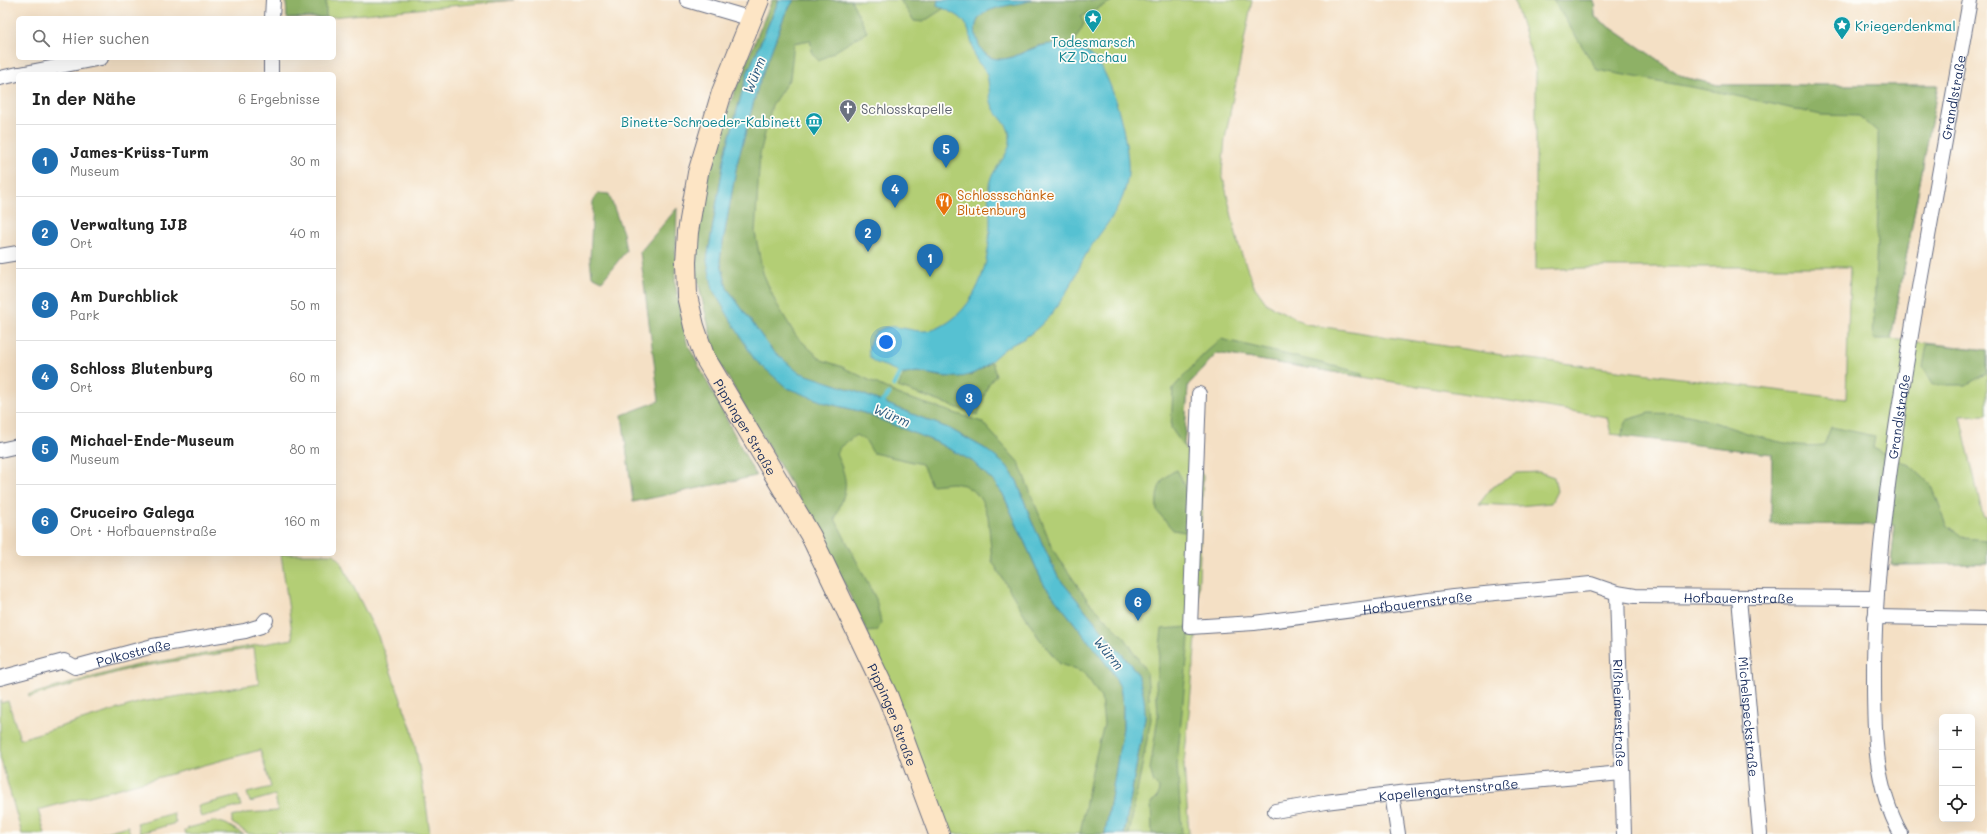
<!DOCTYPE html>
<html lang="de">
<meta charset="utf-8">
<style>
:root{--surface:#fff;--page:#f6f6f6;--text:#222;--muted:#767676;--line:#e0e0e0;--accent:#1f6fb2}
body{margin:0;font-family:Mali,sans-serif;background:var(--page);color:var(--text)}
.controls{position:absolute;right:12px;bottom:12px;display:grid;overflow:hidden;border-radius:6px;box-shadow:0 4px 16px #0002}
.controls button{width:36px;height:36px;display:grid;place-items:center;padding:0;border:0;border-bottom:1px solid var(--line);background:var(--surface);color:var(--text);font:20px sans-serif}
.you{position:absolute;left:886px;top:342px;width:14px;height:14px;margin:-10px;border:3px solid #fff;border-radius:50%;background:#1a73e8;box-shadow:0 0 0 6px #1a73e833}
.badge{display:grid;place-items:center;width:26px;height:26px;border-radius:50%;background:var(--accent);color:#fff;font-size:13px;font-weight:700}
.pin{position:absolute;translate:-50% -33px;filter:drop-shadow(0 1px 2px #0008)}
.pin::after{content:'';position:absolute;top:21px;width:14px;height:12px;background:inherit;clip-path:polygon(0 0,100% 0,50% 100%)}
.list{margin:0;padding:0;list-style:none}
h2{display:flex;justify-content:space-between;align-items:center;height:52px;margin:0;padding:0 16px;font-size:17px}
h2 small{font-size:13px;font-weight:400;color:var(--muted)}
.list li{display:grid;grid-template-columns:26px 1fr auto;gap:12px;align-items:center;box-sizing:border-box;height:72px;padding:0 16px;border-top:1px solid var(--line)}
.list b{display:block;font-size:15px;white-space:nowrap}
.list p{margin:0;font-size:13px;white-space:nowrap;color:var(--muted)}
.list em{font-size:13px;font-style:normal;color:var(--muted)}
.icon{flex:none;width:22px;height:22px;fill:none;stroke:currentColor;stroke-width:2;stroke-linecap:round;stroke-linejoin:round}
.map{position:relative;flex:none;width:1987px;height:834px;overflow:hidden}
.search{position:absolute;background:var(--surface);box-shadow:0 4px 16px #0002;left:16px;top:16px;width:320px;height:44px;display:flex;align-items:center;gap:10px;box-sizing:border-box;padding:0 14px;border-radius:6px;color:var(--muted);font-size:15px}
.panel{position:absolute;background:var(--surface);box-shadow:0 4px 16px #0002;left:16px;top:72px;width:320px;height:484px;border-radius:6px}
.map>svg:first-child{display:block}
</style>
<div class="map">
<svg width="1987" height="834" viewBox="0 0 1987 834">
<rect width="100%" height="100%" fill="#fdfcf7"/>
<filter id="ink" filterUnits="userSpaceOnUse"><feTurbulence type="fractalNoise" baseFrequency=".025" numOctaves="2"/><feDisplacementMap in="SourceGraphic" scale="8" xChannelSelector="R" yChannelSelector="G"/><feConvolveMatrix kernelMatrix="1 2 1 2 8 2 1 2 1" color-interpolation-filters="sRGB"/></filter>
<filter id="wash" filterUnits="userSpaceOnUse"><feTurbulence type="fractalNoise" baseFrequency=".012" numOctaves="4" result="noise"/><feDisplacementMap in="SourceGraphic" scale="16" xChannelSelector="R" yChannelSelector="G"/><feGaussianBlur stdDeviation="0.9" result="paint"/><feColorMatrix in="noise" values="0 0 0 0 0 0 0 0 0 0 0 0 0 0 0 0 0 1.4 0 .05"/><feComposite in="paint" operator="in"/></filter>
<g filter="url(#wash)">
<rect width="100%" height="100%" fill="#f4e0c5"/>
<g fill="#b3ce74" stroke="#677e69">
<path d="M 286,0 L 514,0 L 320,18 L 287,18 Z"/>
<path d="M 772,0 L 1252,0 L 1225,139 L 1222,173 L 1239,247 L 1254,286 L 1267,304 L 1306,324 L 1515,357 L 1846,399 L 1850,267 L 1608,267 L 1536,270 L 1536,70 L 1514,0 L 1594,0 L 1595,17 L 1683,77 L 1718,85 L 1938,85 L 1891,339 L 1987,350 L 1987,415 L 1960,416 L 1983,516 L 1987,517 L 1987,564 L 1891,565 L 1895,525 L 1771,524 L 1772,454 L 1611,434 L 1607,417 L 1217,353 L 1188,385 L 1184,447 L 1203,476 L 1197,628 L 1184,765 L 1189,834 L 948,834 L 892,686 L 826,544 L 716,357 L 697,278 L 696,255 L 699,225 L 756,39 Z"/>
<path d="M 1539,472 L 1554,477 L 1557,491 L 1551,503 L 1518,506 L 1479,504 L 1492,487 L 1517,473 Z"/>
<path d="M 281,554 L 334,554 L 340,560 L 378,636 L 412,730 L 426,803 L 430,834 L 281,834 L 280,831 L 275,834 L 249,834 L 232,823 L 232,817 L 246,813 L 278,811 L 275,795 L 250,802 L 247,793 L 271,787 L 260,750 L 38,810 L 45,834 L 22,834 L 0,757 L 0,700 L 1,703 L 8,701 L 20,739 L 141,702 L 259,684 L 254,648 L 133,668 L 29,697 L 28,695 L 133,666 L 293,639 Z"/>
<path d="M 238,796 L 241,806 L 201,817 L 198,806 Z"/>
<path d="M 173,813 L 176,823 L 140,833 L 137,823 Z"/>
<path d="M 216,821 L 226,824 L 243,834 L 186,834 L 185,831 L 188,828 Z"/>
<path d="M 128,826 L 130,834 L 98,834 Z"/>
</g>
<g fill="#8eb166" stroke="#547062">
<path d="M 286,0 L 326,0 L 326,17 L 287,18 Z"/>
<path d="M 772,0 L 779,0 L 747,74 L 725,154 L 707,260 L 754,358 L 826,403 L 859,411 L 936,442 L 972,461 L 994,482 L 1003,494 L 1043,583 L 1111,670 L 1120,686 L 1123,706 L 1123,728 L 1105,834 L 1080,834 L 1092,771 L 1104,724 L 1101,698 L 1085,673 L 1060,664 L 1038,637 L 992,561 L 988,516 L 983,503 L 976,493 L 964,485 L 952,483 L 931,485 L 922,464 L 873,453 L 866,441 L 856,435 L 840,447 L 836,453 C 850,485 847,488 835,519 L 876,599 L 881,623 L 877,631 L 867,632 L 826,544 L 716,357 L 697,278 L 696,256 L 704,190 L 724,118 Z"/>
<path d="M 794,0 L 851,0 L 867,32 L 819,61 L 813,55 L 810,40 L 794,43 L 790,78 L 772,105 L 760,154 L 755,233 L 763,273 L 775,301 L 796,336 L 822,360 L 840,366 L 902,396 L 982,422 L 1019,463 L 1053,550 L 1089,602 L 1125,638 L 1147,673 L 1151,719 L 1129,834 L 1124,834 L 1145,717 L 1135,670 L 1058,577 L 1031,520 L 1017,481 L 1007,467 L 984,448 L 950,429 L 852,390 L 798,373 L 771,349 L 727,288 L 720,259 L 737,164 L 758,86 L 785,14 Z"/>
<path d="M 900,0 L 938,0 L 937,5 L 943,9 L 923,22 L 914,21 Z"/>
<path d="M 1032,0 L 1114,0 L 1081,17 L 1084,24 L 1076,38 L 1075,46 C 1063,44 1051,43 1038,46 C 1020,52 1002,68 984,53 C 979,49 975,38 975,31 C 976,2 1013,6 1032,0 Z"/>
<path d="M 1553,0 L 1594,0 L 1595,17 L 1683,77 L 1718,85 L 1938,85 L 1891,339 L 1873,339 L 1878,211 L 1878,132 L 1859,116 L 1821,115 L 1718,92 L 1597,70 Z"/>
<path d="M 598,193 L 609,194 L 623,233 L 626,251 L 602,281 L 592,276 L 590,259 L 593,201 Z"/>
<path d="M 677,208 L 675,283 L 687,343 L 756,476 L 633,502 L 622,415 L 659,401 L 640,252 Z"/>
<path d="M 1221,339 L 1363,373 L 1363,377 L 1217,353 L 1188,385 L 1184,447 L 1171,428 L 1173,388 L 1203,355 Z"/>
<path d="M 1927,344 L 1987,350 L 1987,373 L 1966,385 L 1933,385 L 1923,367 Z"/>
<path d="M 992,362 L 996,375 L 988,385 L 978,415 L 898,387 L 904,374 L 919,372 L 944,377 L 971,375 Z"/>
<path d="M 1649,413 C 1663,414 1679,412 1692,416 C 1733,426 1781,450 1824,445 L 1831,427 L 1875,436 L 1873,448 L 1911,466 L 1932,486 L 1947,525 L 1964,538 L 1987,540 L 1987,564 L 1891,565 L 1895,525 L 1771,524 L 1772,454 L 1621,436 L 1627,420 Z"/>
<path d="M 1177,470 L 1191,498 L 1189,526 L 1185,532 L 1173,530 L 1157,511 C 1156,492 1158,478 1177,470 Z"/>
<path d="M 1190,627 L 1177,764 L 1182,834 L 1152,834 L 1151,803 L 1158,796 L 1159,788 L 1154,783 L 1150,769 L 1158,717 L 1156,682 L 1162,629 Z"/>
</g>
<g fill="#56c1d2" stroke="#387898">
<path d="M 779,0 L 794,0 L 785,14 L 758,86 L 737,164 L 720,259 L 727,288 L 771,349 L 798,372 L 852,390 L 950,429 L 984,448 L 1007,466 L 1017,481 L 1031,520 L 1058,577 L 1135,670 C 1143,686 1145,699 1145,717 L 1124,834 L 1105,834 L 1123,728 L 1123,706 L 1120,687 L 1111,670 L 1043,583 L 1003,494 L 994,482 L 972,461 L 936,442 L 859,411 L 826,403 L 787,388 L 754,359 L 713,290 L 707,260 L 725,154 L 747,74 Z"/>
<path d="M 938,0 L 1032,0 C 1010,8 964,4 978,42 C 981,52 988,59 999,59 C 1013,60 1025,50 1038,47 C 1045,44 1054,44 1061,44 C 1075,45 1088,50 1097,61 C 1114,81 1130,147 1128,173 C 1128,180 1125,189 1123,196 C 1115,217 1100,232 1088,251 C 1083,259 1079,268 1075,277 C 1062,301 1047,324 1023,339 C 1018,342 1012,344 1007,347 C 994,356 985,370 969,375 C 955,380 937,375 923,373 C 916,371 912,373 906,374 C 899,375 895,370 890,368 C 878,363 866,363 869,346 C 870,340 873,334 878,331 C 891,321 910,332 924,331 C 935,331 947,324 955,317 C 983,293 990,254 990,220 C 990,209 987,195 989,185 C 992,167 1012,155 1010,137 C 1009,123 998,118 993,107 C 988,96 990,83 986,72 C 984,67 978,64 976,59 C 970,45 972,25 958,16 C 952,12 944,9 937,5 Z"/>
</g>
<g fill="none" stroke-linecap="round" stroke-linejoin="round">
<g stroke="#56c1d2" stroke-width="5">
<path d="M 894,385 L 900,373"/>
<path d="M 878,407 L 889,394"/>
</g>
</g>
</g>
<g filter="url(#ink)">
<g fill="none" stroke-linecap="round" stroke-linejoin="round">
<g stroke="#676d82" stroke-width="16">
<g id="minor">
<path d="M 687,0 L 752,19"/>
<path d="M 272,18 L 273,0"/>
<path d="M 20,74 L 101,58"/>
<path d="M 271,74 L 271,58"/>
<path d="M 0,78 L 18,74"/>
<path d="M 0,256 L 18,253"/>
<path id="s1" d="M 1199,394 L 1190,627 L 1254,623 L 1453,597 L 1591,584 L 1617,593 L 1635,596 L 1876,598"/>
<path d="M 0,450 L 18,446"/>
<path id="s2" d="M 1617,593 L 1624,834"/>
<path id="s3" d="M 1739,598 L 1760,834"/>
<path d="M 1875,617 L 1987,619"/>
<path id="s4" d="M 0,678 L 64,661 L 75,667 L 153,646 L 245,631 L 261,626 L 266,620"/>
<path d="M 1392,794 L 1398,834"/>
<path id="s5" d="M 1275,811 L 1325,802 L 1399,793 L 1622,773"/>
<path id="s6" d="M 1901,834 C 1872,782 1874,722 1874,664 C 1876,534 1899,405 1921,276 C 1937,184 1953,92 1970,0"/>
</g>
</g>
<g stroke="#676d82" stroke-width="22">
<g id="secondary">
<path id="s7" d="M 759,0 L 722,92 L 698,173 L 688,232 L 686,262 L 687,296 L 694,326 L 704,356 L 811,536 L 888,697 L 939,834"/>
</g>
</g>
<use href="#minor" stroke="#fff" stroke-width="14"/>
<use href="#secondary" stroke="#fde5c5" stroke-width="20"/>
</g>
</g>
<defs>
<g id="sight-pin" transform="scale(0.9)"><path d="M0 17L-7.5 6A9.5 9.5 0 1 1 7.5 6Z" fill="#0f9aa8" stroke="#fdfcf7"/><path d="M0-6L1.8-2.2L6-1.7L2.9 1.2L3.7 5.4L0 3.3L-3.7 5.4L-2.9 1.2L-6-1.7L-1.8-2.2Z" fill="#fff"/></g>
<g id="church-pin" transform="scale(0.9)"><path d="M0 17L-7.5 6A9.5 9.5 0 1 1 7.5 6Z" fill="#6b7280" stroke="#fdfcf7"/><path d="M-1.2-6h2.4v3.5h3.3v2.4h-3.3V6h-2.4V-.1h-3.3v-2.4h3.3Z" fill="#fff"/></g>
<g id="museum-pin" transform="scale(0.9)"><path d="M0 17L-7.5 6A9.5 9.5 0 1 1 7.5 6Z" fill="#0f9aa8" stroke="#fdfcf7"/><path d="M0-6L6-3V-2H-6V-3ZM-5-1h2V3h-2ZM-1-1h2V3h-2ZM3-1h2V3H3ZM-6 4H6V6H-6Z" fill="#fff"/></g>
<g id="restaurant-pin" transform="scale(0.9)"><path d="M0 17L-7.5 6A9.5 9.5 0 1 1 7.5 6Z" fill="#e8710a" stroke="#fdfcf7"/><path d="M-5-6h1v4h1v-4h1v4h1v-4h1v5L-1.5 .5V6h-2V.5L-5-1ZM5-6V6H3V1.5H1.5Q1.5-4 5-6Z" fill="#fff"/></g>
</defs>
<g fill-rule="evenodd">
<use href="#sight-pin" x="1093" y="18"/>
<use href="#sight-pin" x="1842" y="25"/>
<use href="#church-pin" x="848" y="108"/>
<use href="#museum-pin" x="814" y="121"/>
<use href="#restaurant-pin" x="944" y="201"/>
</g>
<g text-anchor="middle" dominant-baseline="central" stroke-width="3.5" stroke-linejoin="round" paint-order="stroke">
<g font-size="13" fill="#0d838f" stroke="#fdfcf7" text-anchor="start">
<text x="1855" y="25">Kriegerdenkmal</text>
<text x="1093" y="41" text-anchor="middle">Todesmarsch<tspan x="1093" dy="15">KZ Dachau</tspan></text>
<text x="801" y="121" text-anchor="end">Binette-Schroeder-Kabinett</text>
</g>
<g font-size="13" fill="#1b2f5e" stroke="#fdfcf7">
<text stroke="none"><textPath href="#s6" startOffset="747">Grandlstraße</textPath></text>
<text stroke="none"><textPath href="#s6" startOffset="423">Grandlstraße</textPath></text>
<text stroke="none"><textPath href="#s7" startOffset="452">Pippinger Straße</textPath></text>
<text stroke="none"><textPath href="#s1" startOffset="786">Hofbauernstraße</textPath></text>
<text stroke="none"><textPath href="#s1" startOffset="462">Hofbauernstraße</textPath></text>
<text stroke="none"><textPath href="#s4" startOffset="139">Polkostraße</textPath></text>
<text stroke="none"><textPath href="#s2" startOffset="120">Rißheimerstraße</textPath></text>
<text stroke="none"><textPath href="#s7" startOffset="776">Pippinger Straße</textPath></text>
<text stroke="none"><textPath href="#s3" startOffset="119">Michelspeckstraße</textPath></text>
<text stroke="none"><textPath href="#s5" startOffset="175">Kapellengartenstraße</textPath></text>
</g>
<g font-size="13" fill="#5b616d" stroke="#fdfcf7" text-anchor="start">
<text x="861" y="108">Schlosskapelle</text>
</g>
<g font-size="13" fill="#c56008" stroke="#fdfcf7" text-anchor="start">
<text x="957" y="194">Schlossschänke<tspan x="957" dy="15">Blutenburg</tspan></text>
</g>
<g font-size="14" font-style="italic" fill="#2d5b81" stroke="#fdfcf7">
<text transform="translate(754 75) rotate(-68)">Würm</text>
<text transform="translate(892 415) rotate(23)">Würm</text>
<text transform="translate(1109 653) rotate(51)">Würm</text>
</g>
</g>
</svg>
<div class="controls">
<button>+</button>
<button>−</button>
<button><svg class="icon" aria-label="locate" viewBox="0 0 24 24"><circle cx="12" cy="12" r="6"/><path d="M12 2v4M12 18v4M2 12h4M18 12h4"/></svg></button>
</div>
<div class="you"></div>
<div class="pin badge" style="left:930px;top:277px">1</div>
<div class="pin badge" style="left:868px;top:252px">2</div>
<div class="pin badge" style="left:969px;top:417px">3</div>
<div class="pin badge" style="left:895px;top:208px">4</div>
<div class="pin badge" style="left:946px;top:168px">5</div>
<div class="pin badge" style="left:1138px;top:621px">6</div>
<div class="search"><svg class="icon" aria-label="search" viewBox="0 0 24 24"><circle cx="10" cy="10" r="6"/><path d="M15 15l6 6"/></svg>Hier suchen</div>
<section class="panel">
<h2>In der Nähe<small>6 Ergebnisse</small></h2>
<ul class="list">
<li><span class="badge">1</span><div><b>James-Krüss-Turm</b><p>Museum</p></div><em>30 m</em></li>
<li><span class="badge">2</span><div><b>Verwaltung IJB</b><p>Ort</p></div><em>40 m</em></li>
<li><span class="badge">3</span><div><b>Am Durchblick</b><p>Park</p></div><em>50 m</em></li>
<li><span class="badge">4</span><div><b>Schloss Blutenburg</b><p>Ort</p></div><em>60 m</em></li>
<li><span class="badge">5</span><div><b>Michael-Ende-Museum</b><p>Museum</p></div><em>80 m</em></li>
<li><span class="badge">6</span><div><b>Cruceiro Galega</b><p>Ort · Hofbauernstraße</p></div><em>160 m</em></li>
</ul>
</section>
</div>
